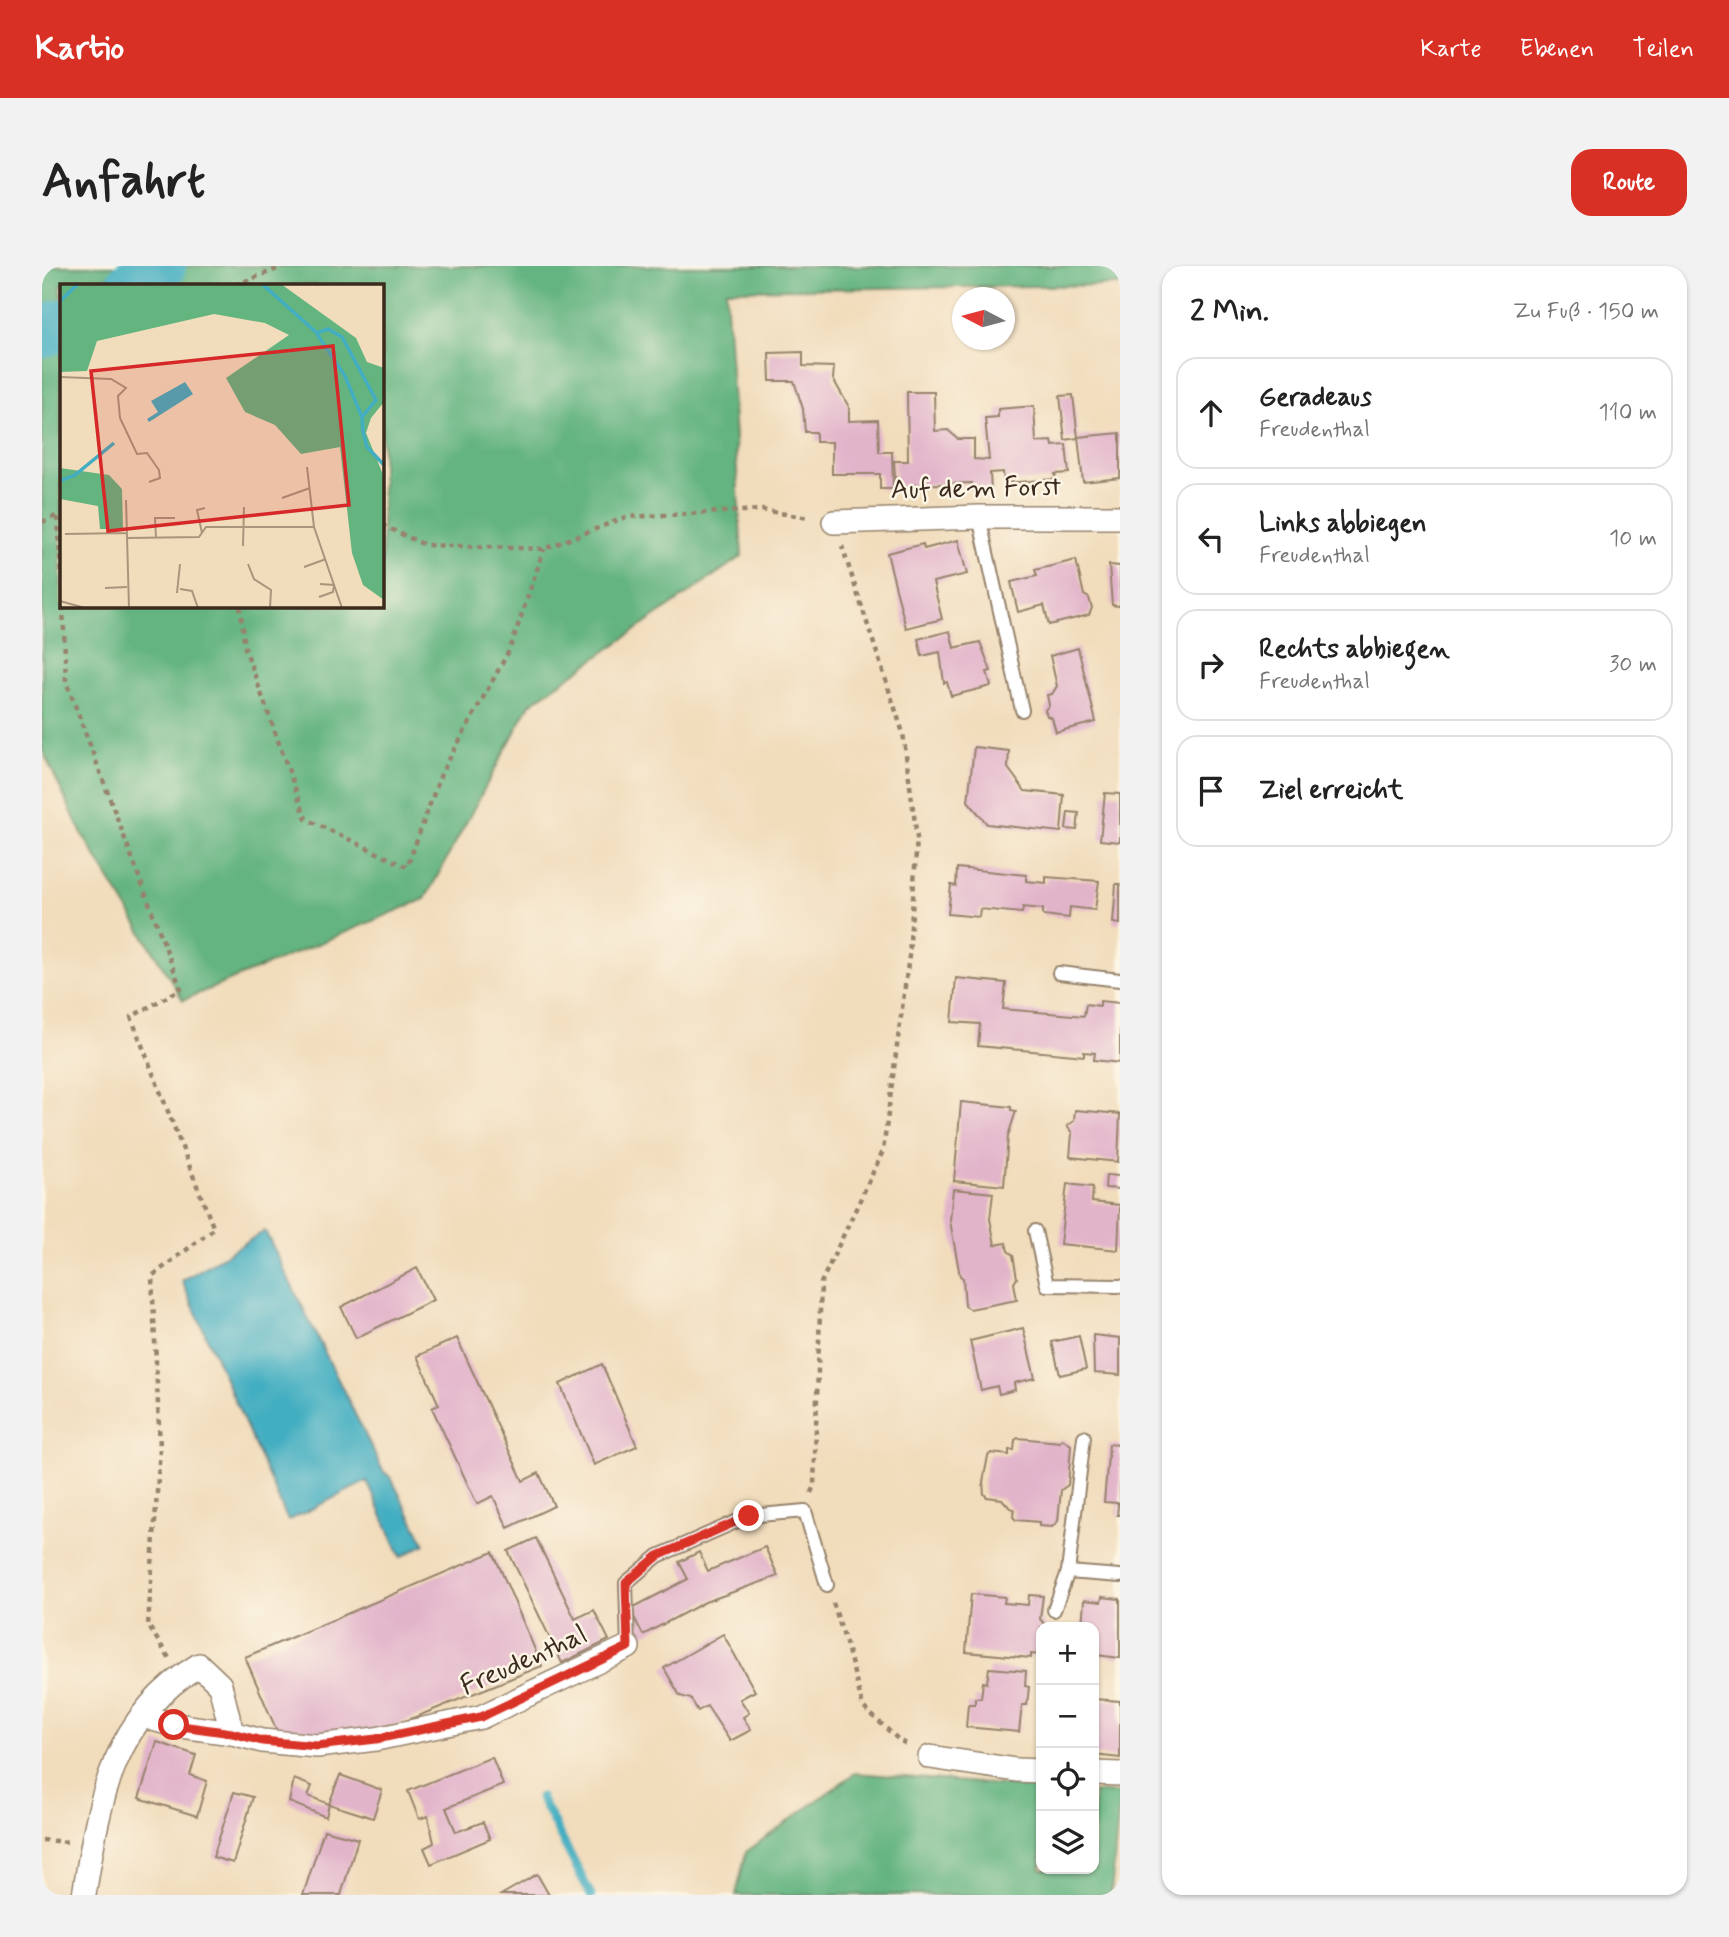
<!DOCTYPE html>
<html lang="de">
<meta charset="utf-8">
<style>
:root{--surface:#fff;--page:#f2f2f2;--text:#222;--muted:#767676;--line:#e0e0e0;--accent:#d93025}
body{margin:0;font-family:Mynerve,sans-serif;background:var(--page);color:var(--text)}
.controls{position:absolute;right:21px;bottom:21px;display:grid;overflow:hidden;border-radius:14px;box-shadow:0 2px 5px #0004}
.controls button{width:63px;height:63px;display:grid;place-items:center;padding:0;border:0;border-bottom:2px solid var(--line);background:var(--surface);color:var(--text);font:35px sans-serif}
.compass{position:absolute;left:910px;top:21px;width:63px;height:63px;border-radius:50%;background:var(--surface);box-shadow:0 2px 5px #0004;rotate:276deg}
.stop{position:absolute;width:21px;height:21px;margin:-16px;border:5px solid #d93025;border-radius:50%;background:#fff}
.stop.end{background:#d93025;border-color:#fff;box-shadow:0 2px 7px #0008}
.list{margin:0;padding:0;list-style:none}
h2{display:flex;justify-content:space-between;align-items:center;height:91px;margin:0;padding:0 28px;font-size:30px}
h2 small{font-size:23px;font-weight:400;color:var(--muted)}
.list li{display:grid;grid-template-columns:46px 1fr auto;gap:21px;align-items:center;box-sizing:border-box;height:112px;margin:0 14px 14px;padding:0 14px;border:2px solid var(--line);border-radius:21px}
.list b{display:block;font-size:26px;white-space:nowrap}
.list p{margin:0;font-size:23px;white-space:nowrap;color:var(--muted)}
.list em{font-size:23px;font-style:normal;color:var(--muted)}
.icon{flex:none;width:38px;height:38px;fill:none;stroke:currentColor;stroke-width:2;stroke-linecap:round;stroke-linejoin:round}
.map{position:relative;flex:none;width:1078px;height:1629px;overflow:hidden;border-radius:21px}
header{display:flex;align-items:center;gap:42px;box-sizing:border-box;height:98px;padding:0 35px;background:var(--accent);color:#fff}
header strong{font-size:33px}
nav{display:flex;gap:38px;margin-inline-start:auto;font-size:24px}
.intro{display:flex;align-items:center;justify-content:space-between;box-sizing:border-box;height:168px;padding:0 42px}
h1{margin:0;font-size:49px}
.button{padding:18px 32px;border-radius:21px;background:var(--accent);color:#fff;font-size:24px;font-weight:700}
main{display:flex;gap:42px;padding:0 42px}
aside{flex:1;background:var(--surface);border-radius:21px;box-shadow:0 2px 5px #0004}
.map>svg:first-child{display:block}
</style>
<header>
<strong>Kartio</strong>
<nav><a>Karte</a><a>Ebenen</a><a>Teilen</a></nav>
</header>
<div class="intro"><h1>Anfahrt</h1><a class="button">Route</a></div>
<main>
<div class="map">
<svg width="1078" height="1629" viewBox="0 0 1078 1629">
<rect width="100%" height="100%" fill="#fcf5e5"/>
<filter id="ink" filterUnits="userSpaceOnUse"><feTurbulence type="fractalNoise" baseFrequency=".0143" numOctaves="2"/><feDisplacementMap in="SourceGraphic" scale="14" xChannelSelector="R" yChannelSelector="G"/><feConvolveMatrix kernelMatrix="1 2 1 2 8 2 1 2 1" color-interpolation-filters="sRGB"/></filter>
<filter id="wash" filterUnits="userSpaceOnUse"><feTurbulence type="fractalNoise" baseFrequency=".00686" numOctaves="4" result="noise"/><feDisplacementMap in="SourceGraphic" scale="28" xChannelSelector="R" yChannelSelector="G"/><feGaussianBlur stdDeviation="1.57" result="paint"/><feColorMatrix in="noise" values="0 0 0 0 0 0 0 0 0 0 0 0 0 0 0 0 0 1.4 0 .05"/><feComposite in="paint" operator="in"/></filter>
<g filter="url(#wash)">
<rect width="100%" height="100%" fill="#f1dcbb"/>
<g fill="#64b480" stroke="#506f4f" stroke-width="2" fill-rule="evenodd">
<path d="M 0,0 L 1078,0 L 1078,19 L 684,24 L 700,290 L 488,438 L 383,633 L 141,734 L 39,566 L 0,483 ZM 19,19 L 340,19 L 340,340 L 19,340 Z"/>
<path d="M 813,1507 L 999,1522 L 999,1603 L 1052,1603 L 1052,1526 L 1078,1528 L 1069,1629 L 694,1629 L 704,1586 Z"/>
</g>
<g fill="#43aec1" stroke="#3f6c70" stroke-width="2">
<path d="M 97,0 L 100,0 L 104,19 L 58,19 L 67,9 Z"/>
<path d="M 223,965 L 341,1205 L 349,1212 L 383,1278 L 359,1291 L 325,1215 L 246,1255 L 140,1015 Z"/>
</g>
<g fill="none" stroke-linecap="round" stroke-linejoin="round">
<path stroke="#43aec1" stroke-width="9" d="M 498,1531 L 549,1629"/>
<g stroke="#43aec1" stroke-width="52">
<path d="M 90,19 L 118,0"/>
<path d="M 0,66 L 19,59"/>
</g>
</g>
<g id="blocks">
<g fill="#e2b4ca">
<path d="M 761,86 L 761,100 L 792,101 L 791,113 L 807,141 L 807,155 L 836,154 L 837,186 L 850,186 L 851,223 L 838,223 L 838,208 L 790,208 L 790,176 L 774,176 L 774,166 L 763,166 L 761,143 L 752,115 L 728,115 L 727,87 Z"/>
<path d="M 865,126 L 892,126 L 893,165 L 906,164 L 916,173 L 932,173 L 932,193 L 947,194 L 943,152 L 956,151 L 956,143 L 992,140 L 994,176 L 1010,175 L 1011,180 L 1024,179 L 1027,207 L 1013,208 L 1014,213 L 962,217 L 961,206 L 948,207 L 949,224 L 929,224 L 930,217 L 870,219 L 870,225 L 854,226 L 852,195 L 866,195 Z"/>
<path d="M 1031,129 L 1036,172 L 1023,174 L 1018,130 Z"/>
<path d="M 1078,167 L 1078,212 L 1041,216 L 1036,171 Z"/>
<path d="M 916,274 L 925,308 L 891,316 L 900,353 L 864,362 L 845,287 L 881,278 L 882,283 Z"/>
<path d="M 1034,294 L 1042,329 L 1047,332 L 1050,342 L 1047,349 L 1007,359 L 1002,339 L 976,346 L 969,316 L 995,310 L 993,304 Z"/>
<path d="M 1067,299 L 1078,300 L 1078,340 L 1070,339 Z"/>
<path d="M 908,365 L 912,382 L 938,376 L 949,405 L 945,406 L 949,420 L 909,430 L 905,416 L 902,417 L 898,386 L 880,390 L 876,373 Z"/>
<path d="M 1036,382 L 1054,456 L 1014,466 L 1010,452 L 1005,450 L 1003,444 L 1007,439 L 1005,429 L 1010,428 L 1015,420 L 1008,390 Z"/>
<path d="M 932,481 L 967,485 L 966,502 L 983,525 L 1022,529 L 1019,566 L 945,558 L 926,535 Z"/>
<path d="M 1063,527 L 1078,528 L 1078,576 L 1058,574 Z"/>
<path d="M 1026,546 L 1037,547 L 1035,564 L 1024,563 Z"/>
<path d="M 915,602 L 984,609 L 984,615 L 1004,617 L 1004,611 L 1057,615 L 1053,644 L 1028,641 L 1027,652 L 1001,649 L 1001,643 L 981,641 L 980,647 L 938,643 L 937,651 L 906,648 L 909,619 L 914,620 Z"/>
<path d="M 1074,618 L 1078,618 L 1078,658 L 1071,657 Z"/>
<path d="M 914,712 L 964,717 L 961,743 L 1042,750 L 1044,738 L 1058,740 L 1058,735 L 1078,737 L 1078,797 L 1052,794 L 1053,787 L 1042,786 L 1042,790 L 936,780 L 938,758 L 910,756 Z"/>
<path d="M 919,836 L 969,841 L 969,844 L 974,845 L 966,870 L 962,920 L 912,915 Z"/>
<path d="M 1033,844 L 1078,848 L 1076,896 L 1028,891 L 1030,867 L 1025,860 L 1032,855 Z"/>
<path d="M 1064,909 L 1078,910 L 1078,923 L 1063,922 Z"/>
<path d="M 1025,918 L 1051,921 L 1050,936 L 1078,939 L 1076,984 L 1018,978 Z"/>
<path d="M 911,923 L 951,927 L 948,953 L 953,979 L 964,977 L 966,985 L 971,989 L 975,1012 L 972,1017 L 975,1034 L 928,1043 L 923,1040 L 921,1012 L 918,1010 L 908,955 Z"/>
<path d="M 375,1002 L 391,1034 L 314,1072 L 299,1041 Z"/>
<path d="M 981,1062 L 993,1112 L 972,1117 L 973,1124 L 957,1128 L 955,1120 L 939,1124 L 928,1075 Z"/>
<path d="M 1051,1069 L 1078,1072 L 1078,1109 L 1052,1107 Z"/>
<path d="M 1037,1070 L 1044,1103 L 1018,1109 L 1010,1076 Z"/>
<path d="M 415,1072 L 481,1215 L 497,1207 L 512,1240 L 466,1262 L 451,1230 L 435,1238 L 390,1142 L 397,1139 L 375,1090 Z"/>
<path d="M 560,1098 L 595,1180 L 552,1199 L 518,1118 Z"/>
<path d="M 976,1172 L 1018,1176 L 1020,1173 L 1029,1179 L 1026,1219 L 1019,1224 L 1016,1255 L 1010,1261 L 997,1260 L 997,1256 L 974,1254 L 971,1251 L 972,1243 L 968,1242 L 960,1233 L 945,1231 L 942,1228 L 941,1216 L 946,1190 L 949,1187 L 967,1189 L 967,1184 L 972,1184 L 973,1174 Z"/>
<path d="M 1067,1178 L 1078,1179 L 1078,1249 L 1075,1249 L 1076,1237 L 1062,1236 Z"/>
<path d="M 494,1272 L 533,1353 L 552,1344 L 567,1374 L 520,1397 L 466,1285 Z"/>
<path d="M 723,1281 L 736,1310 L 663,1336 L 601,1369 L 588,1343 L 646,1313 L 637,1296 L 657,1286 L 666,1305 Z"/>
<path d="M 451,1286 L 500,1400 L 334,1467 L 237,1470 L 203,1391 Z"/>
<path d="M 929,1328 L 963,1331 L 962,1337 L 986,1339 L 987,1329 L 1001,1330 L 998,1353 L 1005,1361 L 999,1361 L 999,1389 L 989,1388 L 989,1392 L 924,1386 Z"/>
<path d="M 1060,1331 L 1078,1333 L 1078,1392 L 1054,1389 L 1055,1384 L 1052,1384 L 1052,1361 L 1040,1361 L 1042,1334 L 1059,1336 Z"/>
<path d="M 681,1368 L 713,1425 L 698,1433 L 707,1447 L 701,1451 L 709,1464 L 688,1475 L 665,1440 L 656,1445 L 649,1433 L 638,1430 L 622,1402 Z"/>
<path d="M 947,1402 L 984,1405 L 983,1420 L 987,1421 L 985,1439 L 980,1439 L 977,1466 L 924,1461 L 926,1438 L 933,1438 L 933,1432 L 939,1432 L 941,1416 L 945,1417 Z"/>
<path d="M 1052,1433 L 1078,1435 L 1078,1492 L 1052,1489 Z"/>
<path d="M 115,1476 L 154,1489 L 148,1509 L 165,1515 L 155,1550 L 97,1532 Z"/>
<path d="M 450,1491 L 461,1519 L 404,1542 L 414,1566 L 441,1556 L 448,1573 L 389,1598 L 382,1582 L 392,1577 L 386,1550 L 377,1553 L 366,1525 Z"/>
<path d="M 298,1509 L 340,1524 L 331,1552 L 287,1538 L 284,1551 L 247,1536 L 252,1513 L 270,1520 L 266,1530 L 287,1538 Z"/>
<path d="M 192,1526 L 211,1531 L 191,1597 L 171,1591 Z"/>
<path d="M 282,1564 L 316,1573 L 299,1629 L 261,1629 Z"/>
<path d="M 495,1608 L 507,1629 L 459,1629 Z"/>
</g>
</g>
</g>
<g filter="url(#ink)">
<use href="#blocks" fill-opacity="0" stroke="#96836c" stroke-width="2"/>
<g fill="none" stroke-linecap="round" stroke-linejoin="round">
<g stroke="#96836c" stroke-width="16">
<g id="lane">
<path d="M 937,251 L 980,444"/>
<path d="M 1017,707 L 1078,714"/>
<path d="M 993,965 L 1005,1019 L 1078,1020"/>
<path d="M 1042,1171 L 1026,1306 L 1078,1310"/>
<path d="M 1012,1344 L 1026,1306"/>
<path d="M 586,1381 L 584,1317 L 616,1290 L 707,1250 L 763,1245 L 785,1319"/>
</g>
</g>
<g stroke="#96836c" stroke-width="26">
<g id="street">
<path d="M 792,256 L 937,251 L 1078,251"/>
<path d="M 100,1450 L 132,1459 L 190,1467"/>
<path d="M 888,1491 L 974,1504 L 999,1505"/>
<path d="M 1052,1507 L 1078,1508"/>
<path d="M 42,1629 C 57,1536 69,1452 157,1399 L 178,1419 L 190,1467 L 220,1475 L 275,1480 L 334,1473 L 439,1451 L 586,1381"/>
</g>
</g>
<g stroke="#96836c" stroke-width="4.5" stroke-dasharray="5 5" stroke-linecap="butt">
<path d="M 193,19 L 243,0"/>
<path d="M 16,251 L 19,309"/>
<path d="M 0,256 L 19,248"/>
<path d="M 340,259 L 383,279 L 502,283 L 584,251 L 720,244 L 767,252"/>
<path d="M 21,340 L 24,415 L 139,723 L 89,751 L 172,963 L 110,1010 L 118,1182 L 106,1359 L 127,1392"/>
<path d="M 198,340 L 203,382 L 264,553 L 365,601 L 399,508 L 468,383 L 502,283"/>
<path d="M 769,1227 L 772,1219 L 779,1017 L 841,885 L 867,690 L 875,572 L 861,467 L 800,280"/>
<path d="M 791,1337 L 804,1377 L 821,1441 L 857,1474 L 868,1480"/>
<path d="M 0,1574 L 27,1576"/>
</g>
<use href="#lane" stroke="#fff" stroke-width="12"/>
<use href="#street" stroke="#fff" stroke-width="23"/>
</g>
</g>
<g fill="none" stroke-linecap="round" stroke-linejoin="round" filter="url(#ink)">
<path stroke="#d93025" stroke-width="9" d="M 132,1459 L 190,1467 L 220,1475 L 275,1480 L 334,1473 L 439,1451 L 586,1381 L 584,1317 L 616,1290 L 707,1250"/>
</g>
<g text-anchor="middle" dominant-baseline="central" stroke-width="5" stroke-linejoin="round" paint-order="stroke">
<g font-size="28" fill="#3b2a1e" stroke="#fcf5e5">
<text transform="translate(934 223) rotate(-1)">Auf dem Forst</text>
<text transform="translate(482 1395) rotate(-24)">Freudenthal</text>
</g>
</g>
<g transform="translate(18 18)">
<rect width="324" height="324" fill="#f1dcbb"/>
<path d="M 0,0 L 221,0 L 296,54 L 307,78 L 324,84 L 324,118 L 311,134 L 306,149 L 324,193 L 324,316 L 303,301 L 292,269 L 280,163 L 241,170 L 215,141 L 185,128 L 166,94 L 229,51 L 205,39 L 154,30 L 37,57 L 27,87 L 0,88 ZM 0,184 L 49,191 L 62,205 L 63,245 L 40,245 L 38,222 L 0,215 Z" fill="#64b480"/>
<path d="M 125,98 L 133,110 L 89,138 L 87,135 L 98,128 L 91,117 Z" fill="#43aec1"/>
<path fill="none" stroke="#43aec1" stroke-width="3.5" d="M 202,0 L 257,49 L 268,45 L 282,53 L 316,116 L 302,133 L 303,148 L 307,163 L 324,181M 0,17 L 18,0M 257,50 L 285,92 L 302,133M 0,197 L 15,191 L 54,159"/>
<path fill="none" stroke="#a8957c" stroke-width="2" d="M 0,93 L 51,95 L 66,104 L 58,112 L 60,134 L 77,170 L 87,169 L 99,186 L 100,194 L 89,198M 247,183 L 254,243 L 282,324M 222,214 L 250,204M 66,216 L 69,324M 142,249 L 137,226 L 145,224M 5,250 L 66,249M 67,254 L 139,253 L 146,243 L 254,243M 96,254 L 95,234 L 115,234M 183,262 L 184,223M 188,280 L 194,295 L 211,306 L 210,324M 244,283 L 266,275M 45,304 L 67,303M 120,305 L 132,307 L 138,324M 117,309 L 120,280M 259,313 L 273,308 L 274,301 L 260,300M 0,317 L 25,324"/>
<path fill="#d62828" fill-opacity="0.15" stroke="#d62828" stroke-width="3.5" d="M 273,62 L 289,221 L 48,247 L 31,87 Z"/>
<rect width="324" height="324" fill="none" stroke="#3b2a1e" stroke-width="3.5"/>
</g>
</svg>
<div class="controls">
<button>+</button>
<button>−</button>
<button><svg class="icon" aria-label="locate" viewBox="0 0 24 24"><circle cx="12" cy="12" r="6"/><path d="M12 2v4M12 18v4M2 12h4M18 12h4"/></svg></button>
<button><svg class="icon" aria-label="layers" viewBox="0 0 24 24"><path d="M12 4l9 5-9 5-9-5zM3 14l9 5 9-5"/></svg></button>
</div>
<svg class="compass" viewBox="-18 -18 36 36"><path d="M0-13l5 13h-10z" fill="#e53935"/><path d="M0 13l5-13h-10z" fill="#767676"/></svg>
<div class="stop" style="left:132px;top:1459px"></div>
<div class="stop end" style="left:707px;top:1250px"></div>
</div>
<aside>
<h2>2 Min.<small>Zu Fuß · 150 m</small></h2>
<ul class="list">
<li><svg class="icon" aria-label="ahead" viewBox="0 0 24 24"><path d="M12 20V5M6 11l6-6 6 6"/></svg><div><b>Geradeaus</b><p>Freudenthal</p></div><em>110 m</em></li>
<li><svg class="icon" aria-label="left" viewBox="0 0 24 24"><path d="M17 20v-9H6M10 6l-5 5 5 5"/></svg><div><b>Links abbiegen</b><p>Freudenthal</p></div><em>10 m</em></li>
<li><svg class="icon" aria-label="right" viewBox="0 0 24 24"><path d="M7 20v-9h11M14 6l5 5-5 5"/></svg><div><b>Rechts abbiegen</b><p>Freudenthal</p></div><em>30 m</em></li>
<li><svg class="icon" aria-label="arrive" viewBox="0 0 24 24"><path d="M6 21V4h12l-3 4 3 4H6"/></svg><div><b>Ziel erreicht</b></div></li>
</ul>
</aside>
</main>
